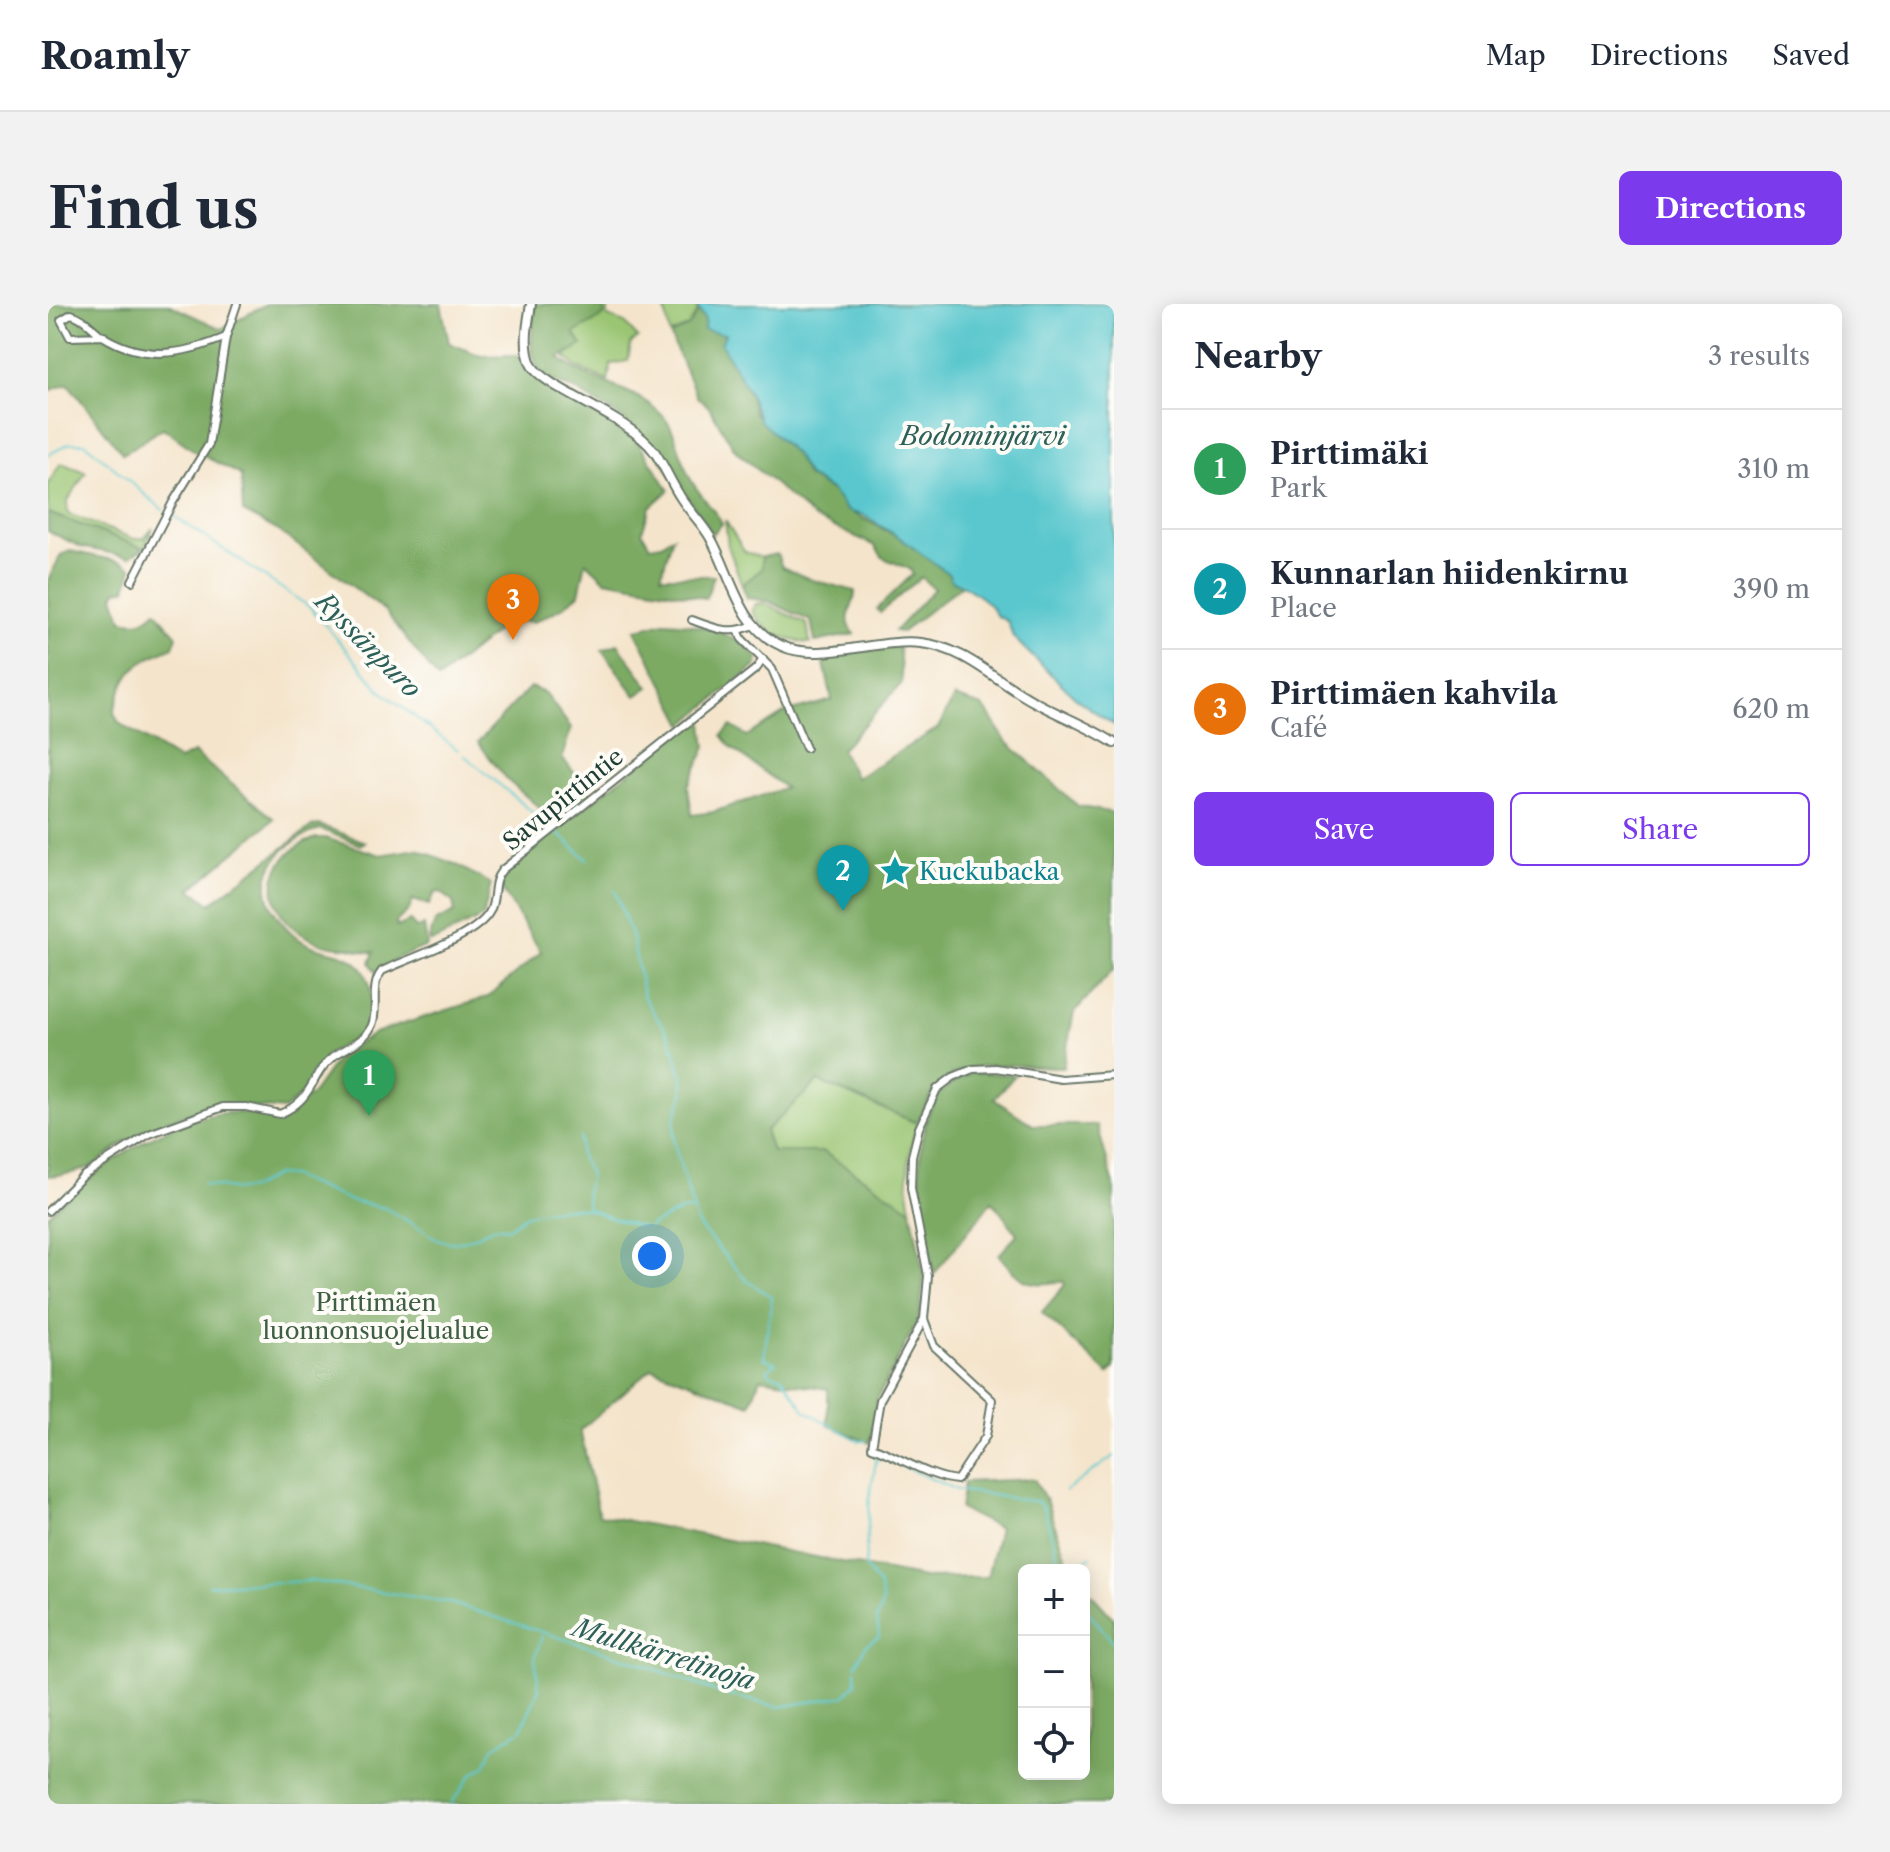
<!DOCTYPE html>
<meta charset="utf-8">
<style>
:root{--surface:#fff;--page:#f2f2f3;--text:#1f2937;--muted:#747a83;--line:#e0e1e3;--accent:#7c3aed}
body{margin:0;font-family:"Libre Caslon Text",serif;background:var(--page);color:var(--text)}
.controls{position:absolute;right:24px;bottom:24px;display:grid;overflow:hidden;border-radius:12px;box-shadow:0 4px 20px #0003}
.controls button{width:72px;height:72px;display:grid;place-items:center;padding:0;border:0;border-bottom:2px solid var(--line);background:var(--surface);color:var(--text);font:40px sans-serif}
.you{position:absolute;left:604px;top:952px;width:28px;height:28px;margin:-20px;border:6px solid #fff;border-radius:50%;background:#1a73e8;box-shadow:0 0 0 12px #1a73e833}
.badge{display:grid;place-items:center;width:52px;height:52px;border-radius:50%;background:var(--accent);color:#fff;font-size:26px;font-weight:700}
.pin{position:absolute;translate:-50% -66px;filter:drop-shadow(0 2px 4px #0008)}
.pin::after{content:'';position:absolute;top:42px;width:28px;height:24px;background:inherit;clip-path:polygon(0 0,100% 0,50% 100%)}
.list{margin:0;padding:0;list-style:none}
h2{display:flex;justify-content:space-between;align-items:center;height:104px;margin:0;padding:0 32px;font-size:34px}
h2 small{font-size:26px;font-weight:400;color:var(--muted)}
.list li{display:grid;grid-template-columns:52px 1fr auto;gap:24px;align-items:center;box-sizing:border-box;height:120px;padding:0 32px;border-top:2px solid var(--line)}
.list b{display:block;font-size:30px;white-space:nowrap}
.list p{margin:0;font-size:26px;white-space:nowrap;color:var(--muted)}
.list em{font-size:26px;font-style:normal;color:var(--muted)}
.actions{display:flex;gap:16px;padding:24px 32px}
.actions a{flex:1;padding:18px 0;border:2px solid var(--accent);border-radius:12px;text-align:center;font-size:28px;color:var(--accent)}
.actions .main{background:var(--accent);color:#fff}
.icon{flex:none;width:44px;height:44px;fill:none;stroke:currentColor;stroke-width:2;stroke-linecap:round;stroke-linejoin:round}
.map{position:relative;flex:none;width:1066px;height:1500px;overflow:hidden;border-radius:12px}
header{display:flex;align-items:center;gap:48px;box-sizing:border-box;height:112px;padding:0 40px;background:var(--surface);border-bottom:2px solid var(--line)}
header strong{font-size:38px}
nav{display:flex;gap:44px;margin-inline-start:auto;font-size:28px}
.intro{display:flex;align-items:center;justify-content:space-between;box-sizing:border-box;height:192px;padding:0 48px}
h1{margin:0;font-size:56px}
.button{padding:20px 36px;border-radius:12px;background:var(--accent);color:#fff;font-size:28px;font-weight:700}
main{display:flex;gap:48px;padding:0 48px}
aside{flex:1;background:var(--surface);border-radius:12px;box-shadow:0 4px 20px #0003}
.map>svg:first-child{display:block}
</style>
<header>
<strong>Roamly</strong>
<nav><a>Map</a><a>Directions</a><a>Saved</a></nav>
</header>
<div class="intro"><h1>Find us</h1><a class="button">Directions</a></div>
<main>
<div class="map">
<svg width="1066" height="1500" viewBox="0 0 1066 1500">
<rect width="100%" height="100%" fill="#fdfcf7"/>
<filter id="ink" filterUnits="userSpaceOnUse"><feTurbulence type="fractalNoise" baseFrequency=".0125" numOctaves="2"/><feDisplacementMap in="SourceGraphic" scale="16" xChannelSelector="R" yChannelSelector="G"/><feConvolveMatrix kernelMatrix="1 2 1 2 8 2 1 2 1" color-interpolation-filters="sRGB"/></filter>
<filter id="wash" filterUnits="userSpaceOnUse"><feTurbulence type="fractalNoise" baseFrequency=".006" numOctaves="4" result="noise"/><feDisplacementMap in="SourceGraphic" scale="32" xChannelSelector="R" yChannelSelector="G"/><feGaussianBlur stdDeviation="1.8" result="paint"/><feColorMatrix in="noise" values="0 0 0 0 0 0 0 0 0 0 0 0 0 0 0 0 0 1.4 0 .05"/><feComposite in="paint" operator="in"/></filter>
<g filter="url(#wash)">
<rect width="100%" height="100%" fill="#f4e4cb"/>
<g fill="#9ac572" stroke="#5c8153" stroke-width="2">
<path d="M 555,0 L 560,0 L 560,13 L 577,19 L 590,34 L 583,39 L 580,57 L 563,60 L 560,77 L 529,63 L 517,53 L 533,41 L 525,29 L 556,12 Z"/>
<path d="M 616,0 L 647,0 L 650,7 L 641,22 L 622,31 Z"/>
<path d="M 13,159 L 38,168 L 19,198 L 20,210 L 86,235 L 96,234 L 105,224 L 96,244 L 0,209 L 0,180 Z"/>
<path d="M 677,216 L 697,248 L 714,253 L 714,265 L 694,281 L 680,242 Z"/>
<path d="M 716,299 L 759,320 L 762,339 C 738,337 716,329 704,306 L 708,300 Z"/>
<path d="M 770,777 L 869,819 C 860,849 857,873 863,905 L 775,848 L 724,848 L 717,827 Z"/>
</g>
<g fill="#7baa64" stroke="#4d744c" stroke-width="2">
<path d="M 0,0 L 120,0 L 173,25 L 219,0 L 393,0 L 401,39 L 433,52 L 469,51 L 491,75 L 590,138 L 621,186 L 602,203 L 594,228 L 602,242 L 614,240 L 625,232 L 613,272 L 666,272 L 658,294 L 557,276 L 538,258 L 531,290 L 514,304 L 486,318 L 471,317 L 453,324 L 390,375 L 337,307 L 231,227 L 195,208 L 193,171 L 148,148 L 115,124 L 75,150 L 20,80 L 0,87 Z"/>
<path d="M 486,0 L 555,0 L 556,12 L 526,29 L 534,41 L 511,54 C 542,79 586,82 614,111 C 631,130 631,153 642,174 C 649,188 662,201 671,214 L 674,220 L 664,230 L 598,134 L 571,112 L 527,86 L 503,76 L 490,65 L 483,45 Z"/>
<path d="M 650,7 L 657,15 L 656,24 L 677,30 L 673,40 L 701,88 L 706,108 L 747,150 L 759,172 L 791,192 L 805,209 L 852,234 L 901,270 L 903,276 L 914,281 L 854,328 L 847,327 L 886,285 L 873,273 L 832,309 L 829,305 L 865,270 L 862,265 L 835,254 L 826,241 L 766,214 L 687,146 L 661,103 L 649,93 L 622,31 L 641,22 Z"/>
<path d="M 0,209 L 96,244 L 81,253 L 33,243 L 0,227 Z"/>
<path d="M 22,247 L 75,258 L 84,264 L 78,285 L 69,287 L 66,292 L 74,316 C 89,320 97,318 108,307 L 129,332 L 125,343 C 88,358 75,368 66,409 L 71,419 L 131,456 L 146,449 L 226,515 L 143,585 L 162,600 L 264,522 L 272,521 L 317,538 L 312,541 L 272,525 C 212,547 200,595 251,635 C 268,648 292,645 308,658 C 326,673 331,714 313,730 C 303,739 284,744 277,753 C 273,758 273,765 270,770 C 261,784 248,796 236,806 C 173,799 151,800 93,829 C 50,851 57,868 0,872 L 0,276 L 13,251 Z"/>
<path d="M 729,250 L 734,263 L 764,276 L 807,287 C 807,304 792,314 807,330 L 767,338 L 763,317 L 720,297 L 699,294 L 694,281 L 714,265 L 714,253 Z"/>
<path d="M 616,318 C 651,319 686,327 710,354 L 709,361 L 636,420 L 587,326 Z"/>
<path d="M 570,340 L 601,383 L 588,392 L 554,346 Z"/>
<path d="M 851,343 L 854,379 L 793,446 L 808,474 L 890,424 L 906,393 L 935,402 L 958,437 L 1030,502 L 1066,509 L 1066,665 L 1026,708 L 1015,763 C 977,764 922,751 892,780 C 882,789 876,807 869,819 L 770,777 L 717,827 L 724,848 L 775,848 L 863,905 L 876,972 L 871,1014 L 830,1093 L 822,1139 L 780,1121 L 780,1085 L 712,1074 L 702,1101 L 604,1064 L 532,1126 L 551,1211 L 876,1274 L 939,1273 L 951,1224 L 912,1205 L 916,1178 L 986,1175 L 998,1196 L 1022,1266 L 976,1266 L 976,1470 L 1036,1470 L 1036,1282 L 1066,1315 L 1066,1500 L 0,1500 L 0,911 C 47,867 110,817 176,809 C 194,807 213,811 232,814 L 264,790 L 291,752 L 327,729 L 440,693 L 493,648 L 448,576 L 470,556 L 654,411 L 658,443 L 640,482 L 644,511 L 665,508 L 737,484 L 683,443 L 674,431 L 683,422 L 699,432 L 736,409 L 784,396 L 774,350 Z"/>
<path d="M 482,383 L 497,389 L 523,424 L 514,454 L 543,489 L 508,518 L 458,475 L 430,438 Z"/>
<path d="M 268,534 L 277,534 L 333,551 L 369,545 L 409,561 L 443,580 L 435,613 L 383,638 L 381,635 L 387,618 L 407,608 L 405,598 L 393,588 L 387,589 L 381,601 L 365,596 L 361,606 L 348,618 L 349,623 L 362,617 L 368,624 L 376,622 L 379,642 L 348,655 L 329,669 L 322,659 L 326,648 C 318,650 311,645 302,644 C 286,643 273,641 259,633 C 211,606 215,552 268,534 Z"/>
<path d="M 925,768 L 967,771 L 946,795 L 985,821 L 1049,821 L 1066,881 L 1066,1064 L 1060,1070 L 994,1008 L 1017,981 L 1015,977 C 981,984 972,978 951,951 L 969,930 L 944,897 L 886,970 C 876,921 857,831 893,788 C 900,780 916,774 925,768 Z"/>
</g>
<path fill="#5ac7ce" stroke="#3c8281" stroke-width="2" d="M 647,0 L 1066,0 L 1066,421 L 1030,396 L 983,351 L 965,333 L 960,318 L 948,311 C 943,297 918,282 903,276 L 901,270 L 852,234 L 815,211 L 799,207 L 784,187 L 760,172 L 747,150 L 712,117 L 701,88 L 673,40 L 677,30 L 656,26 L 657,15 Z"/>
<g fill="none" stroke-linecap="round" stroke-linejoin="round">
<g stroke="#5ac7ce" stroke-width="2">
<path d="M 0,151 L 22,139 L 37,139 L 115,206"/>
<path d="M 123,210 L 263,304 L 333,387 L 410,446"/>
<path d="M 416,451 L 501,522"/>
<path d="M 509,529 L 540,556"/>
<path d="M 567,587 L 584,633 L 596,694 L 622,733 L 635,774 L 635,791 L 626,817 L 626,839 L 650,921 L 698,976 L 724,993 L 716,1054 L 728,1059 L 719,1066 L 722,1070 L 733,1072 L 758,1107 L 811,1137 L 818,1137"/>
<path d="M 532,834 L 532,851 L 542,870 L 538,888 L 540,905"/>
<path d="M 155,880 L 189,886 L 202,885 L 228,871 L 243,872 L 303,897 L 337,904 L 377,927"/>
<path d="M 600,923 L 634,906 L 646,907"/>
<path d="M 381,930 C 418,955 435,916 460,924 C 467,921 469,917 475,913 C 486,907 530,901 542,906 C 559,912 576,920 594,922"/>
<path d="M 828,1151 L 909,1186 L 990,1198 L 996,1205 L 1013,1266"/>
<path d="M 1017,1187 L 1066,1152"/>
<path d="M 1015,1266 L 1043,1253"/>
<path d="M 161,1281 L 264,1277 L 399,1298 L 586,1357 L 672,1389 L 731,1403 L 796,1392 L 808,1379 L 808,1366"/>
<path d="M 1036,1303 L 1066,1339"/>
<path d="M 808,1361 L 818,1341 L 831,1333 L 829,1315 L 835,1297 L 831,1281 L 817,1263 L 822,1191 L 829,1152"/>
<path d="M 473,1426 L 491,1385 L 487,1354 L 494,1332"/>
<path d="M 403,1500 L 422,1472 L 437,1462 L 445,1443 L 470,1428"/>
</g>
</g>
</g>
<g filter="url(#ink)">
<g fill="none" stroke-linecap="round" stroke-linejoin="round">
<g stroke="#6a7769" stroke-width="10">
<g id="street">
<path d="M 56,32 L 22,33 L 13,16 L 23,10 C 36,13 42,23 53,31 C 95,58 135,51 178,33"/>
<path d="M 84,277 L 125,198 L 161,140 L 178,33 L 189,0"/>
<path d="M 644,316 C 666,324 683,332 705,321"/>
<path d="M 691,328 L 694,335 L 724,365 L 758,444"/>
<path d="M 0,907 L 35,872 L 101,830 L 175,803 L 198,803 L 232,810 C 267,795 262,770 286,752 C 299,743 318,737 324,721 C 331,703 321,683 334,667 C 361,654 429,633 442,607 C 449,593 443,579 454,566 L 709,364 L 715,355"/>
<path d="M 876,1015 L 886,1042 L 944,1096 L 938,1132 L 909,1176 C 880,1173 852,1153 824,1143 L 832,1096 L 876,1015 L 880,972 L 863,884 L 864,852 L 871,824 L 889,785 L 905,773 L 925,765 L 948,764 L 1013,775 L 1066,771"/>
</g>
</g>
<g stroke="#6a7769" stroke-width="12">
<path id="secondary" d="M 483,0 C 480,19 475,41 483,60 C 494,84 580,112 606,147 C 616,161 623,179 633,194 C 642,208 654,219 662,233 C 684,271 690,323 734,342 C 771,359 831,334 873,339 C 918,344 946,376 985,397 C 1012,412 1040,422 1066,439"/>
</g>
<use href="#street" stroke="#fff" stroke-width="6"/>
<use href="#secondary" stroke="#fff" stroke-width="8"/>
</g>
</g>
<defs>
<g id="sight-bare" transform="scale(2.4)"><path d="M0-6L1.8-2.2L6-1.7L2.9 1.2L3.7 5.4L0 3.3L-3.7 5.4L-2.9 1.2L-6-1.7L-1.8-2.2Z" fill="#0f9aa8" stroke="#fdfcf7" stroke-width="2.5" paint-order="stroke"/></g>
</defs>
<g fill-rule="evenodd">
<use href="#sight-bare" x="847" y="567"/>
</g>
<g text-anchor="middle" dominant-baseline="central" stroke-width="8" stroke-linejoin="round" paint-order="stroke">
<g font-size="24" fill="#1f3d34" stroke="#fdfcf7">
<text transform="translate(515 495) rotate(-39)">Savupirtintie</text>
</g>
<g font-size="24" fill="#0d838f" stroke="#fdfcf7" text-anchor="start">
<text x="871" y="567">Kuckubacka</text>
</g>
<g font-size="24" fill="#3e5f44" stroke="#fdfcf7">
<text x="328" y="998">Pirttimäen<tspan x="328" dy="28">luonnonsuojelualue</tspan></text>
</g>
<g font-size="26" font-style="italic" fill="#2e605a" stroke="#fdfcf7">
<text x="935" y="132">Bodominjärvi</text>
<text transform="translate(320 341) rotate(45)">Ryssänpuro</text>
<text transform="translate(616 1350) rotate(17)">Mullkärretinoja</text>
</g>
</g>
</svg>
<div class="controls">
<button>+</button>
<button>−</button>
<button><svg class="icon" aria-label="locate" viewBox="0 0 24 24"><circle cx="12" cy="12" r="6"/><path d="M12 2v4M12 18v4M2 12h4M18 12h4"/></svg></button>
</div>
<div class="you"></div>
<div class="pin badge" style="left:321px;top:812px;background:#2e9e5b">1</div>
<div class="pin badge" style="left:795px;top:607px;background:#0f9aa8">2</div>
<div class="pin badge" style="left:465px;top:336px;background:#e8710a">3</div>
</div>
<aside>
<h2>Nearby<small>3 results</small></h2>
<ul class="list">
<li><span class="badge" style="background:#2e9e5b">1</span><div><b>Pirttimäki</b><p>Park</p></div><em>310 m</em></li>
<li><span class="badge" style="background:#0f9aa8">2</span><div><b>Kunnarlan hiidenkirnu</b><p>Place</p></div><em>390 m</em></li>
<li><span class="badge" style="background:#e8710a">3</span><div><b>Pirttimäen kahvila</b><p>Café</p></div><em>620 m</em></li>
</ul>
<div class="actions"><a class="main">Save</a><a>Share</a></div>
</aside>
</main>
